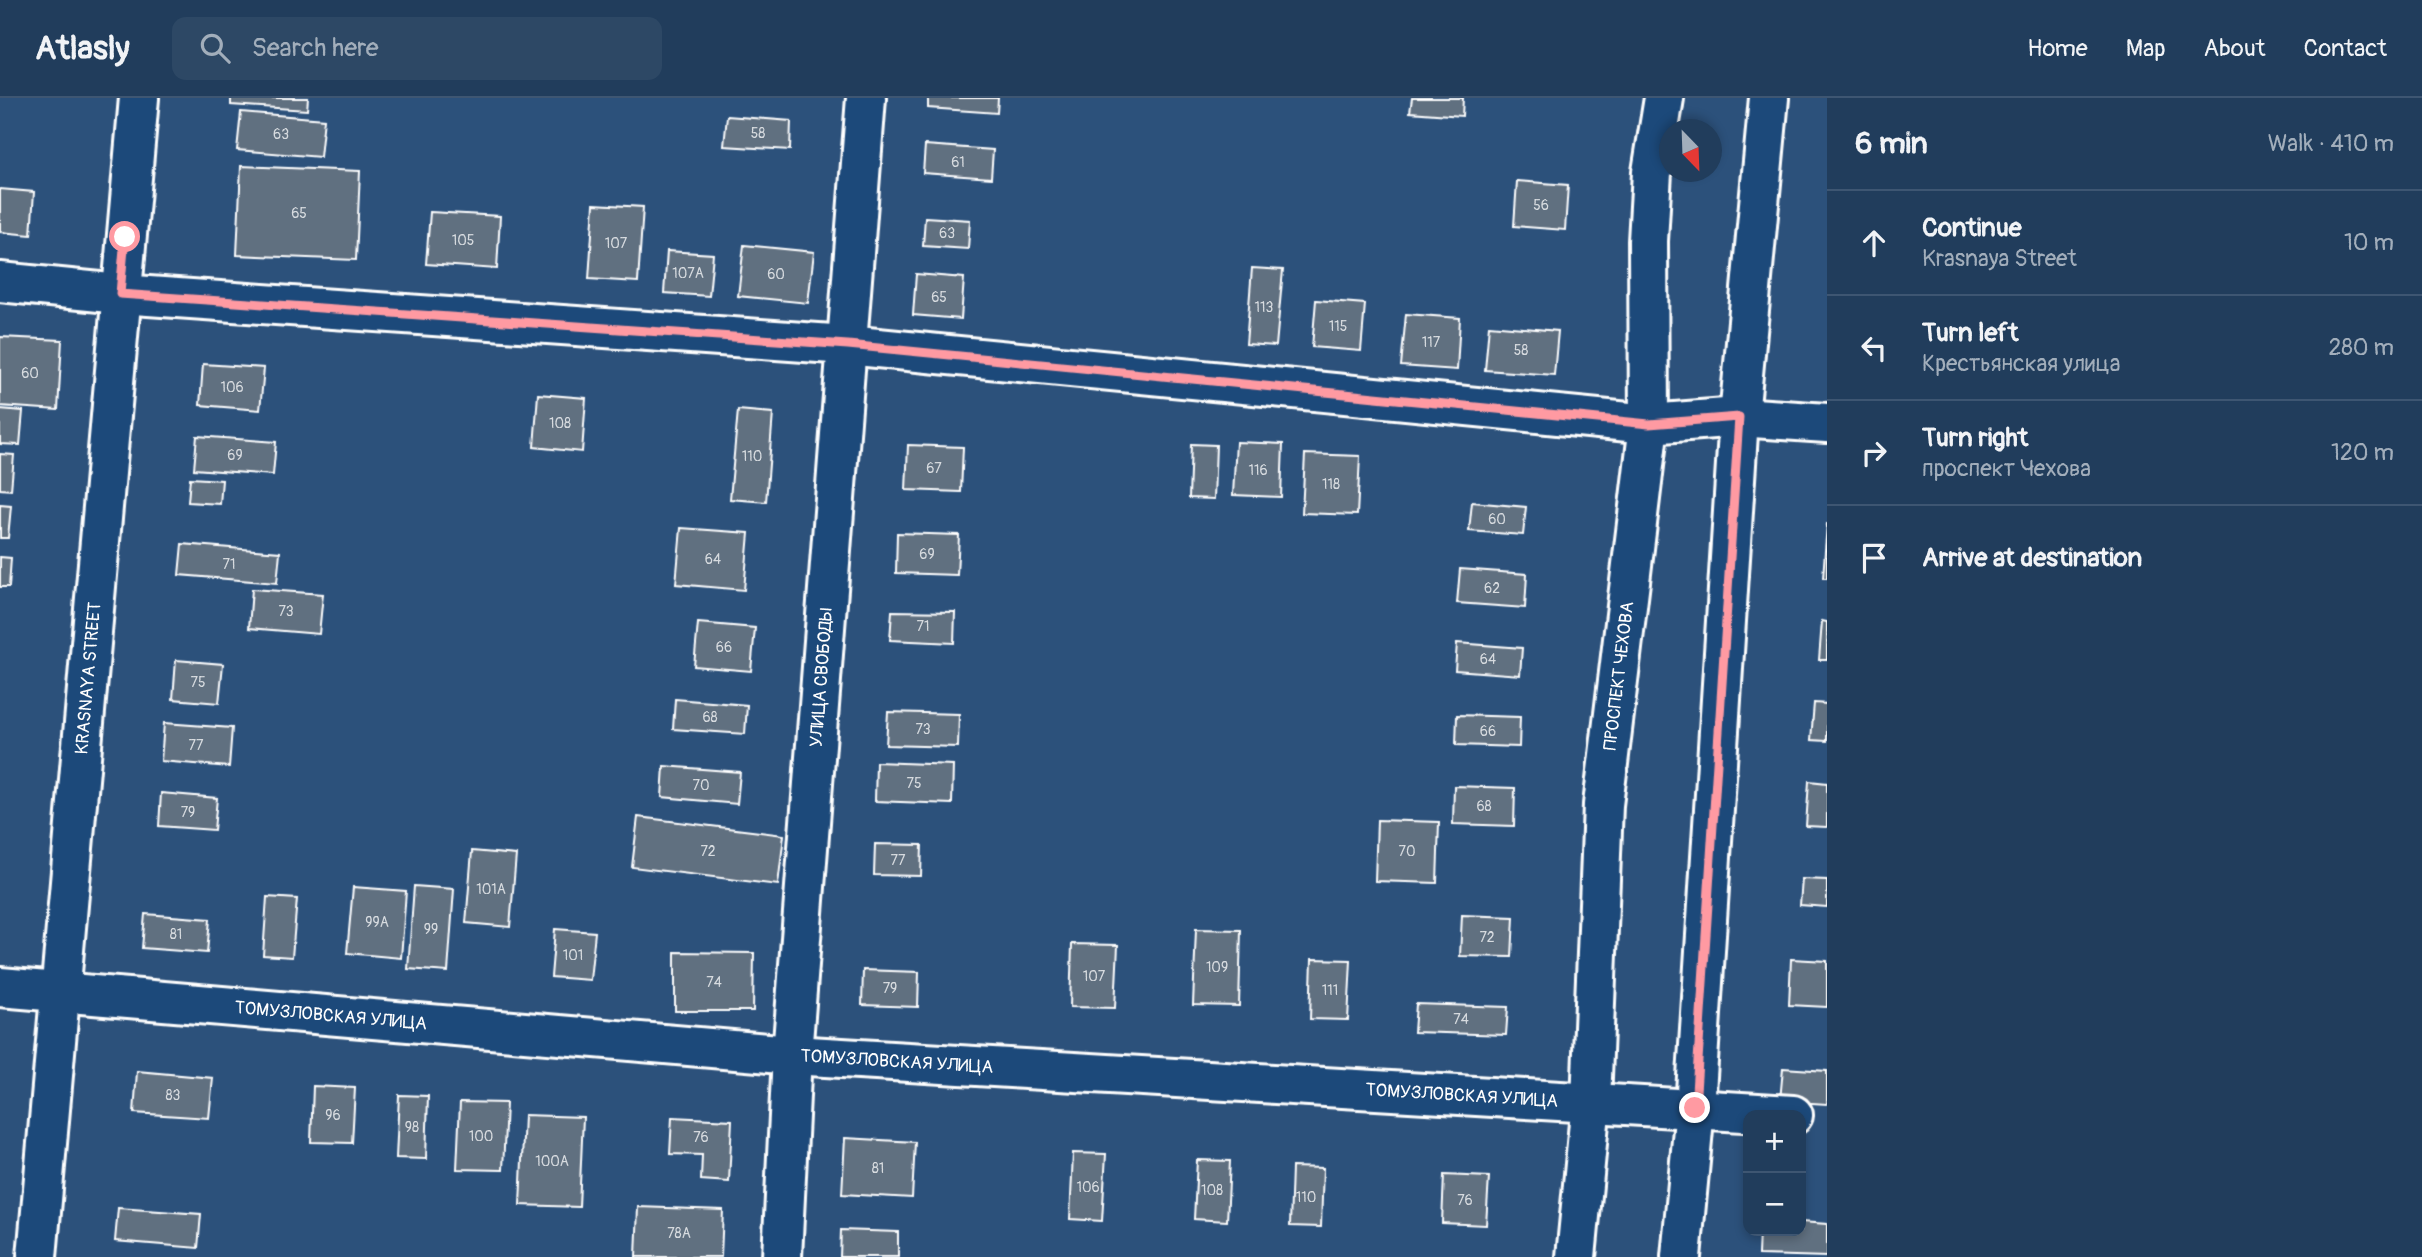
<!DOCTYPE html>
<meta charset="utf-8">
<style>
:root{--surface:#213d5c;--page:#2d4865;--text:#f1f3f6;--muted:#a2aebb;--line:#3e5672}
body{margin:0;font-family:Pangolin,sans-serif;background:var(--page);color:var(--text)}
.controls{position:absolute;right:21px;bottom:21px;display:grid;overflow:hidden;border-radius:14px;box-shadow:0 4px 10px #0003}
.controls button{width:63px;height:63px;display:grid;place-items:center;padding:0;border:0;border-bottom:2px solid var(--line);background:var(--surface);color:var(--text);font:35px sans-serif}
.compass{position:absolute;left:1659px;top:21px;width:63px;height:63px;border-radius:50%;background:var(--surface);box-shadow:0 4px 10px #0003;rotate:157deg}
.stop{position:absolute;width:21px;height:21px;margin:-16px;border:5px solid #ff9aa2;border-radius:50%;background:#fff}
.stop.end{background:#ff9aa2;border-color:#fff;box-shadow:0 2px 7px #0008}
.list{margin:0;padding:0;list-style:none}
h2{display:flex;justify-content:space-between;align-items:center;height:91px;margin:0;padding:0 28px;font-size:30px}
h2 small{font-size:23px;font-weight:400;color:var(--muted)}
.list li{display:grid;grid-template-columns:46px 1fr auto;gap:21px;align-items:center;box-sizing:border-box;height:105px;padding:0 28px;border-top:2px solid var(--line)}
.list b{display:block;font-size:26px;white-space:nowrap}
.list p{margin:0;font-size:23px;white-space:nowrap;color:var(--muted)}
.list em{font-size:23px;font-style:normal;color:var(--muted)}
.icon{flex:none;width:38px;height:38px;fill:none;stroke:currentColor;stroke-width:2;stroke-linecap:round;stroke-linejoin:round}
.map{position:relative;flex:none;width:1827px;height:1159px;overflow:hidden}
header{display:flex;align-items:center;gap:42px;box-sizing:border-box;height:98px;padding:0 35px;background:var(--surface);border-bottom:2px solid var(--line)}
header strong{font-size:33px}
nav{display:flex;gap:38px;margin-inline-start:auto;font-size:24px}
.search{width:490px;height:63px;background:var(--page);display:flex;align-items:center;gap:18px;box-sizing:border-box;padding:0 24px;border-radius:14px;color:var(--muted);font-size:26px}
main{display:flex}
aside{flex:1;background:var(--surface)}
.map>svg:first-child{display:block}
</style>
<header>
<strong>Atlasly</strong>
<div class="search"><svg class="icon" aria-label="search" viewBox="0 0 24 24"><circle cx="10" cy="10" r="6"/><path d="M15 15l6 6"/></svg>Search here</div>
<nav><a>Home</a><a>Map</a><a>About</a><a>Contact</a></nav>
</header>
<main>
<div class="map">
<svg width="1827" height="1159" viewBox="0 0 1827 1159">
<rect width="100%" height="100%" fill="#2c517b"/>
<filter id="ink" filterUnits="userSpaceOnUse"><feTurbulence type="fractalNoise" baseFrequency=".0143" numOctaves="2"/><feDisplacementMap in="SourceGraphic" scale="14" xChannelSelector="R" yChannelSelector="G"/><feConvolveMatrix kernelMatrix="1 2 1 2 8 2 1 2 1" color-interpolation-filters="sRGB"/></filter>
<g filter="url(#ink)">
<g fill="#606f80" stroke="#fff" stroke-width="2">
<path d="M 231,0 L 308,0 L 307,12 L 231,7 Z"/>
<path d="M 928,0 L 998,0 L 997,15 L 928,10 Z"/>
<path d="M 1412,0 L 1463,0 L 1462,18 L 1410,14 Z"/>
<path d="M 241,14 L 324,21 L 320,59 L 237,52 Z"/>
<path d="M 727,18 L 791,23 L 790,52 L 724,48 Z"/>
<path d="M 925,47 L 993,52 L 991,80 L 923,75 Z"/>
<path d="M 241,68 L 360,73 L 356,162 L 237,157 Z"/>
<path d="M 1517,83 L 1568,87 L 1565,132 L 1514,128 Z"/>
<path d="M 0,91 L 34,94 L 31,137 L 0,134 Z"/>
<path d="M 594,106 L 643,109 L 638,184 L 589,181 Z"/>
<path d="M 430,114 L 500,118 L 497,171 L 426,166 Z"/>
<path d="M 925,119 L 970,122 L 968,151 L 923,148 Z"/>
<path d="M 744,147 L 814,154 L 808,205 L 738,198 Z"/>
<path d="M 667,153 L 713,156 L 709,198 L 664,195 Z"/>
<path d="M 1252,170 L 1283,172 L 1276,248 L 1246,246 Z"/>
<path d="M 916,176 L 964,180 L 961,221 L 913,217 Z"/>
<path d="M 1316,202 L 1365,206 L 1361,253 L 1312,249 Z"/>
<path d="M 1406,216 L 1460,220 L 1457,272 L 1401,268 Z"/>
<path d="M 1489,227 L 1558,233 L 1554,277 L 1485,272 Z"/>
<path d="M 0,239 L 62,242 L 58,312 L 0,308 Z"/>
<path d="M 203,266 L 264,270 L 260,312 L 200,307 Z"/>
<path d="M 538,296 L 586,300 L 582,354 L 534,349 Z"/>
<path d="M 0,311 L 23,313 L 20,347 L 0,346 Z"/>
<path d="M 738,312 L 773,315 L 766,404 L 730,401 Z"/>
<path d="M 197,338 L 276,344 L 273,377 L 194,371 Z"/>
<path d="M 1236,344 L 1283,346 L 1281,399 L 1233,397 Z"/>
<path d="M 1191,346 L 1216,347 L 1214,401 L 1189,400 Z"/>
<path d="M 908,347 L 963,349 L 961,394 L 906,392 Z"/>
<path d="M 0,356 L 14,357 L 11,392 L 0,391 Z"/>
<path d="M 1305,356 L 1360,358 L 1357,417 L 1302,415 Z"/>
<path d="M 190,380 L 222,382 L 220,406 L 188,404 Z"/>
<path d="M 1472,404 L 1526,409 L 1523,437 L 1469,433 Z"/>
<path d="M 0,407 L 11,408 L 8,440 L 0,440 Z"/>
<path d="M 1827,425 L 1827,480 L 1823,480 Z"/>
<path d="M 681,430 L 749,435 L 744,492 L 676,486 Z"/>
<path d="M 897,435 L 959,437 L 957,477 L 896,475 Z"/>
<path d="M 182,446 L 280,454 L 277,485 L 179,477 Z"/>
<path d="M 0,459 L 11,460 L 9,489 L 0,489 Z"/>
<path d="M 1460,471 L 1527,476 L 1525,510 L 1457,505 Z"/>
<path d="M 252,491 L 323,496 L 319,536 L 249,530 Z"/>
<path d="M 892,513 L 955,514 L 954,545 L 890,542 Z"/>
<path d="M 1822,523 L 1827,524 L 1827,562 L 1819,562 Z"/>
<path d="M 698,525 L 755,530 L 751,573 L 694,568 Z"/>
<path d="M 1457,545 L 1522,550 L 1520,577 L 1455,572 Z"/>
<path d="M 176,562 L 223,566 L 219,605 L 173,601 Z"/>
<path d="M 675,601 L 747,607 L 745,636 L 673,631 Z"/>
<path d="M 1814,605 L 1827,606 L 1827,643 L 1811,642 Z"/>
<path d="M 888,614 L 959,616 L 958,649 L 886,647 Z"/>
<path d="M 1457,617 L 1520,619 L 1519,649 L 1456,647 Z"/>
<path d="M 164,625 L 232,630 L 229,669 L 161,663 Z"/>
<path d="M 876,664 L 953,667 L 952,706 L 875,703 Z"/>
<path d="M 664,668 L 740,674 L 737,706 L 662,699 Z"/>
<path d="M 1809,683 L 1827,685 L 1827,729 L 1806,728 Z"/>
<path d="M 1454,688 L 1515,690 L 1514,728 L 1453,726 Z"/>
<path d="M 161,695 L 217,700 L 214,732 L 159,728 Z"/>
<path d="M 638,719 L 784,737 L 778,787 L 632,769 Z"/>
<path d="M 1377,722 L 1439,724 L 1437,785 L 1375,783 Z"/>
<path d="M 875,746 L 922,747 L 921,778 L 874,777 Z"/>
<path d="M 472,753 L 516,757 L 510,829 L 466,825 Z"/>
<path d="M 1802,781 L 1827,782 L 1827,809 L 1800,807 Z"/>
<path d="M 414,788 L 454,791 L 448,874 L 408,871 Z"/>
<path d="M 353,789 L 406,793 L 401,860 L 347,855 Z"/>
<path d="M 267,799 L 297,801 L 292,859 L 263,857 Z"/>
<path d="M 145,816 L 210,821 L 207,855 L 142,850 Z"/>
<path d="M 1462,817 L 1514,819 L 1512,859 L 1460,858 Z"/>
<path d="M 555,831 L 595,834 L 590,882 L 551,879 Z"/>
<path d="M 1196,831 L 1241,832 L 1239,908 L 1193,907 Z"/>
<path d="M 1072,846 L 1118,847 L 1115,910 L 1070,909 Z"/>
<path d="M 675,854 L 754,855 L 753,913 L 675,913 Z"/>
<path d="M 1312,861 L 1351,862 L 1348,922 L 1310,921 Z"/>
<path d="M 1791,861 L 1827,863 L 1827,909 L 1789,907 Z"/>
<path d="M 863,872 L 919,874 L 918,909 L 862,907 Z"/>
<path d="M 1416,906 L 1508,909 L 1506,937 L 1414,934 Z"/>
<path d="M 1783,970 L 1827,973 L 1827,1006 L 1780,1003 Z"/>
<path d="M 137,973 L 213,980 L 209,1020 L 134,1015 Z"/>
<path d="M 313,988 L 355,990 L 352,1045 L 311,1044 Z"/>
<path d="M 399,997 L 428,998 L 426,1061 L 396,1060 Z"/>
<path d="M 460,1004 L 506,1005 L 503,1072 L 457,1071 Z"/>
<path d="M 524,1017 L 583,1019 L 579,1109 L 520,1107 Z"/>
<path d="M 672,1019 L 732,1022 L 729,1084 L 701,1082 L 702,1057 L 670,1056 Z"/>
<path d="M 845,1040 L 915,1044 L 912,1100 L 842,1096 Z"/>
<path d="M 1073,1055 L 1106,1056 L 1102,1123 L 1070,1121 Z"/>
<path d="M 1197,1062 L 1230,1063 L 1227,1123 L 1194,1121 Z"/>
<path d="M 1292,1069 L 1323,1070 L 1321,1129 L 1290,1128 Z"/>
<path d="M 1444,1077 L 1489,1079 L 1486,1127 L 1442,1125 Z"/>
<path d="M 638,1109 L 723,1112 L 721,1159 L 636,1159 Z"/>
<path d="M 118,1110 L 201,1116 L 198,1150 L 115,1143 Z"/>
<path d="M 1801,1124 L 1827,1126 L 1827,1159 L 1758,1157 L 1759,1133 L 1801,1133 Z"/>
<path d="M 841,1132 L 898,1134 L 898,1159 L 840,1159 Z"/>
</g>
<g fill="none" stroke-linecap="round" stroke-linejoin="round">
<g stroke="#fff" stroke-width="44">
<g id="street">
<path d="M 0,184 L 120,196 L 847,247 L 1649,326 L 1739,319 L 1827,325"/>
<path id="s1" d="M 0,889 L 792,957 L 1793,1017"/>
<path id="s2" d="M 37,1159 L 139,0"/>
<path id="s3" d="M 782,1159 L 792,957 L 866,0"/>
<path id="s4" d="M 1576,1159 L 1591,1004 L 1603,707 L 1649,326 L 1648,143 L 1652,74 L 1664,0"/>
<path d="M 1681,1159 L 1695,1010 L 1739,319 L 1769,0"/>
</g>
</g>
<use href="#street" stroke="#1f4a7a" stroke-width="38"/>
</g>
</g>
<g fill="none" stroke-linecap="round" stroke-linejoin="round" filter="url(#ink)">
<path stroke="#ff9aa2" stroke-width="9" d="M 125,139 L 120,196 L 848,247 L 1649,326 L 1739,319 L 1695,1010"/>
</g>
<g text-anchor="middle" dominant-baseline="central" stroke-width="5" stroke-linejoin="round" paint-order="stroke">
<g font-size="14" fill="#d7dbdf">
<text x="758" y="35">58</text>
<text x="281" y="36">63</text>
<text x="958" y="64">61</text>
<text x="1541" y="107">56</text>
<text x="299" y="115">65</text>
<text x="947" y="135">63</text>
<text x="463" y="142">105</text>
<text x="616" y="145">107</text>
<text x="688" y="175">107А</text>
<text x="776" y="176">60</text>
<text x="939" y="199">65</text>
<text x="1264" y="209">113</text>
<text x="1338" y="228">115</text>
<text x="1431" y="244">117</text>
<text x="1521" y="252">58</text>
<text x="30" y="275">60</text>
<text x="232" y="289">106</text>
<text x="560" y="325">108</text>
<text x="235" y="357">69</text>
<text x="752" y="358">110</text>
<text x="934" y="370">67</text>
<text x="1258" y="372">116</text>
<text x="1331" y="386">118</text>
<text x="1497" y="421">60</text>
<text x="927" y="456">69</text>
<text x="713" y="461">64</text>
<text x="229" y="466">71</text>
<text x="1492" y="490">62</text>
<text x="286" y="513">73</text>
<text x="923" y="528">71</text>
<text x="724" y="549">66</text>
<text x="1488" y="561">64</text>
<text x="198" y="584">75</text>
<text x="710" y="619">68</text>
<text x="923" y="631">73</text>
<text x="1488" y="633">66</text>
<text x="196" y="647">77</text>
<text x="914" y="685">75</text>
<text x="701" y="687">70</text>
<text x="1484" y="708">68</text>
<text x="188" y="714">79</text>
<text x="708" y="753">72</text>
<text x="1407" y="753">70</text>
<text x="898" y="762">77</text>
<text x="491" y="791">101А</text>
<text x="377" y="824">99А</text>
<text x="431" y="831">99</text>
<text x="176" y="836">81</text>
<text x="1487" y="839">72</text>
<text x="573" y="857">101</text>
<text x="1217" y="869">109</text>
<text x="1094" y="878">107</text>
<text x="714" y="884">74</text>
<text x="890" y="890">79</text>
<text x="1330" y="892">111</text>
<text x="1461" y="921">74</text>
<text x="173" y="997">83</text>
<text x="333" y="1017">96</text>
<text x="412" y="1029">98</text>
<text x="481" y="1038">100</text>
<text x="701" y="1039">76</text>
<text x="552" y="1063">100А</text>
<text x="878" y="1070">81</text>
<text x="1088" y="1089">106</text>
<text x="1212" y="1092">108</text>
<text x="1306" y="1099">110</text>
<text x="1465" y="1102">76</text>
<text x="679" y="1135">78А</text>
</g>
<g font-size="18" fill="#fff" stroke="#1f4a7a">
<text stroke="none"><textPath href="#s3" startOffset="581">УЛИЦА СВОБОДЫ</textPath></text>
<text stroke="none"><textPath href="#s4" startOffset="583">ПРОСПЕКТ ЧЕХОВА</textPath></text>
<text stroke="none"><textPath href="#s2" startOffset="581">KRASNAYA STREET</textPath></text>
<text stroke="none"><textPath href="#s1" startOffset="332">ТОМУЗЛОВСКАЯ УЛИЦА</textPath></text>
<text stroke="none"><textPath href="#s1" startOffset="900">ТОМУЗЛОВСКАЯ УЛИЦА</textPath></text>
<text stroke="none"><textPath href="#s1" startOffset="1466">ТОМУЗЛОВСКАЯ УЛИЦА</textPath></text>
</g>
</g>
</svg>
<div class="controls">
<button>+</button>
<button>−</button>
</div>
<svg class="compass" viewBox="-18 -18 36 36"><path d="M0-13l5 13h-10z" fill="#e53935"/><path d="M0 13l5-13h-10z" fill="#a2aebb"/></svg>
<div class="stop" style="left:125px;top:139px"></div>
<div class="stop end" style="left:1695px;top:1010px"></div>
</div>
<aside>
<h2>6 min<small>Walk · 410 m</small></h2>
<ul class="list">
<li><svg class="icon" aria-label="ahead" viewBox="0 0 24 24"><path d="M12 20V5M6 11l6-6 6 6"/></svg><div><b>Continue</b><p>Krasnaya Street</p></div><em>10 m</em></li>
<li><svg class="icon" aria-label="left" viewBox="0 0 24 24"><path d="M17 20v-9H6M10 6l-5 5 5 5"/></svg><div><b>Turn left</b><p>Крестьянская улица</p></div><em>280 m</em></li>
<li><svg class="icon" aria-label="right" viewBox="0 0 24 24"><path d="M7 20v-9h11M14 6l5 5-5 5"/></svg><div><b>Turn right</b><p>проспект Чехова</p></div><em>120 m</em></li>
<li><svg class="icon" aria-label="arrive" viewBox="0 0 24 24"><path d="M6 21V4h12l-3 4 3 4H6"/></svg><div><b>Arrive at destination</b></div></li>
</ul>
</aside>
</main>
